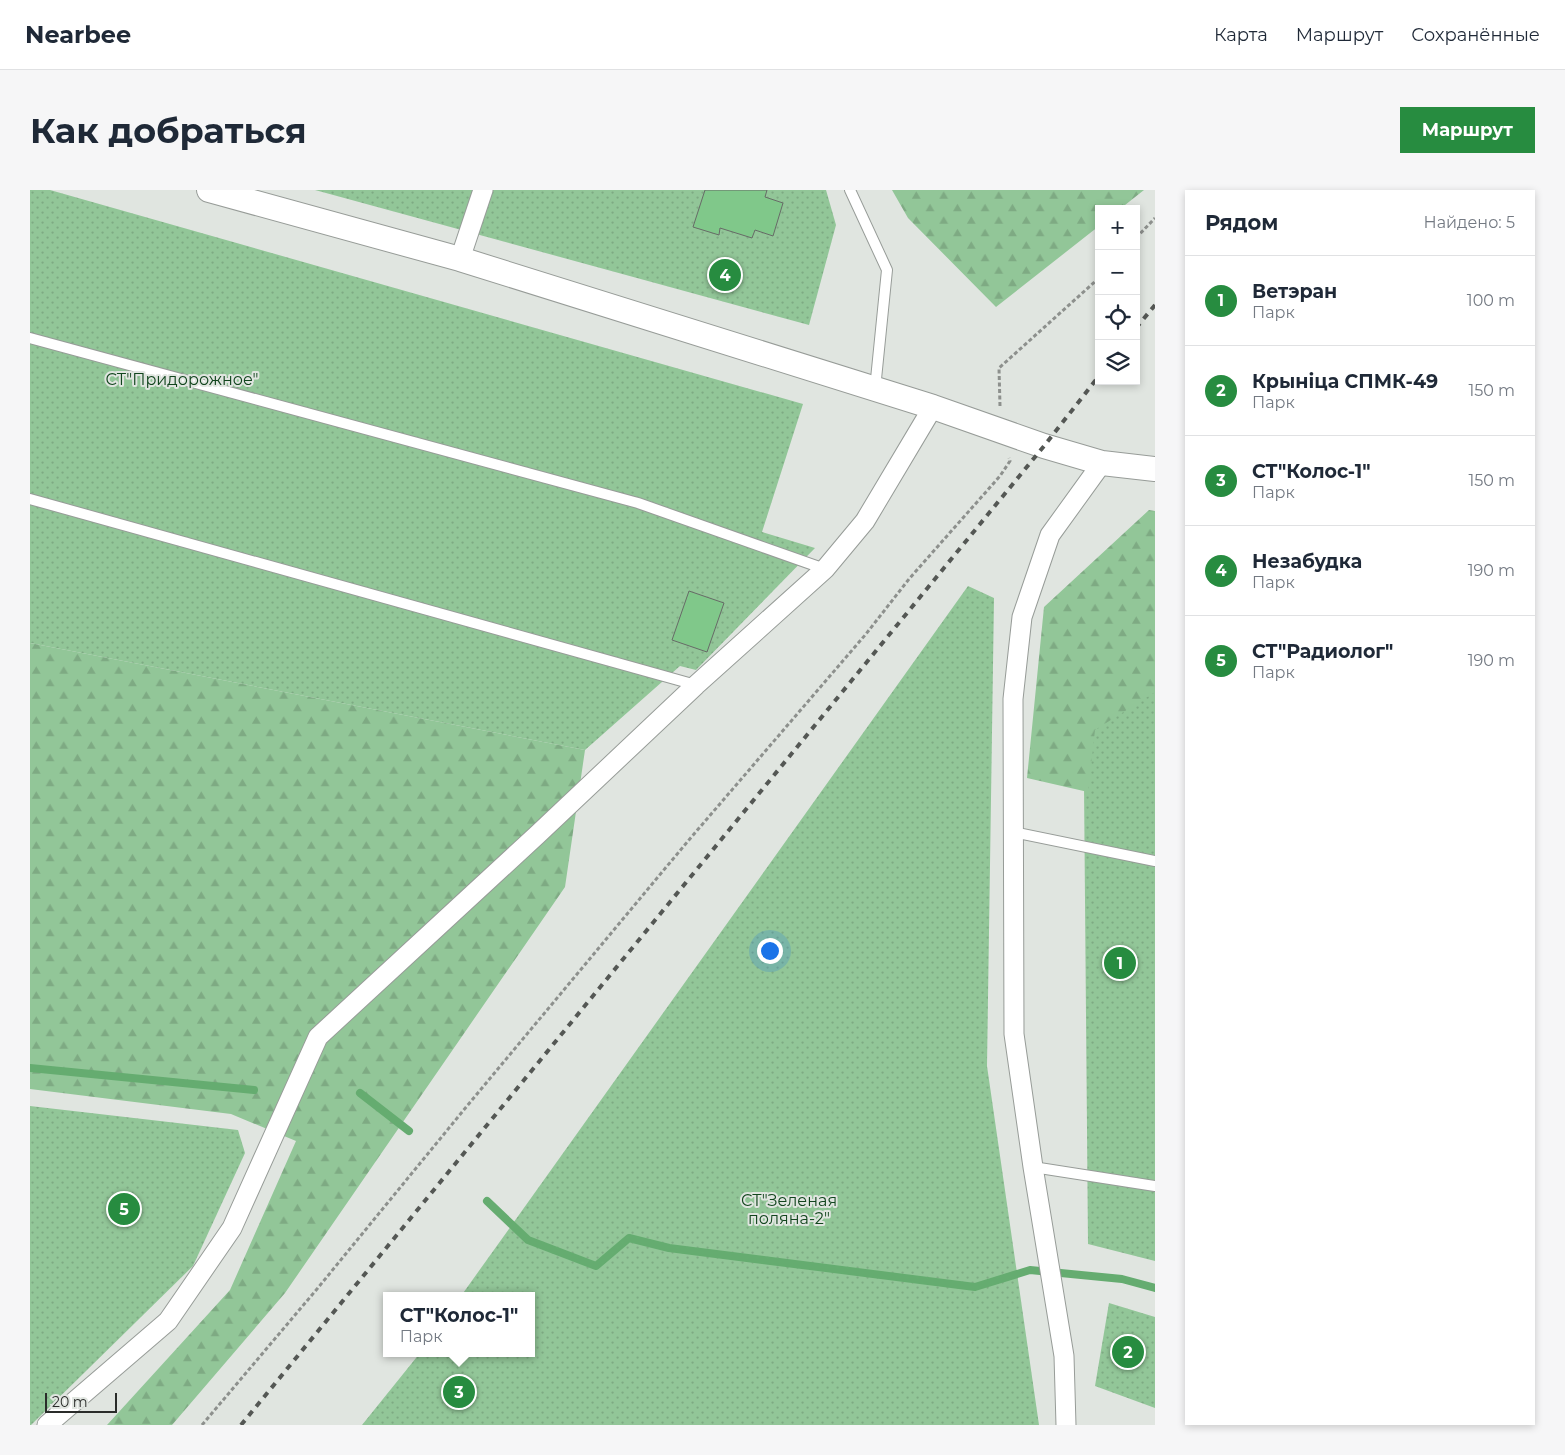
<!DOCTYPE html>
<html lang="ru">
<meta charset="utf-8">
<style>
:root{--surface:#fff;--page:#f6f6f7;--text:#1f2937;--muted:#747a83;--line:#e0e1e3;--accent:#278c40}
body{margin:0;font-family:Montserrat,sans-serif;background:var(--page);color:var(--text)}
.controls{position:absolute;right:15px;top:15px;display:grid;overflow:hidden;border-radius:0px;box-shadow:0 2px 8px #0003}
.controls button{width:45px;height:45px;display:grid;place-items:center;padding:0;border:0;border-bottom:1px solid var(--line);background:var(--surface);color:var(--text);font:25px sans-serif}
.scale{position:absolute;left:15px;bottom:12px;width:72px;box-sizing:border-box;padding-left:5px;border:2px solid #2a2c2a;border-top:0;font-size:14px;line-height:18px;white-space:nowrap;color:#2a2c2a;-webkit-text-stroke:4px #e0e5e0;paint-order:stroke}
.you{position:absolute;left:739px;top:760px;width:18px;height:18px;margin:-12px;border:4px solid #fff;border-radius:50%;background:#1a73e8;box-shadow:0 0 0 8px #1a73e833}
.badge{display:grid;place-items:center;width:32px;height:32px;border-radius:50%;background:var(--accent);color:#fff;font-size:16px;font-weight:700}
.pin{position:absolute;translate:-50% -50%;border:2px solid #fff;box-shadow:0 1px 5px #0006}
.popup{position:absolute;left:353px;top:1102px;width:152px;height:65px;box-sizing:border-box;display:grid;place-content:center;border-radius:0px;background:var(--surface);filter:drop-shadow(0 1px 4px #0005);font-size:16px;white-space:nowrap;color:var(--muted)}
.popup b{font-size:19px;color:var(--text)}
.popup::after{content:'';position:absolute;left:50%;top:100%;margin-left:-10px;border:10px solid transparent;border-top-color:var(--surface)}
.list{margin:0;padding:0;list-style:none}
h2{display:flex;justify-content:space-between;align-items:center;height:65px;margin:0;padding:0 20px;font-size:21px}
h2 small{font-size:16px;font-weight:400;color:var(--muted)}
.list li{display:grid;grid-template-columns:32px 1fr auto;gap:15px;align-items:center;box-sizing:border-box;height:90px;padding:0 20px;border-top:1px solid var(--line)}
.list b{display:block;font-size:19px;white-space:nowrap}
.list p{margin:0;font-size:16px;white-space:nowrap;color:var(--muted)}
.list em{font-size:16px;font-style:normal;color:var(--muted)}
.icon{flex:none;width:28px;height:28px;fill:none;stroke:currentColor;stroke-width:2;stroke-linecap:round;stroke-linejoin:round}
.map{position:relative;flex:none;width:1125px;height:1235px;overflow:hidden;border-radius:0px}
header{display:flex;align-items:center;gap:30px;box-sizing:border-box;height:70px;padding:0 25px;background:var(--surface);border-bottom:1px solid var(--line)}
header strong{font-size:24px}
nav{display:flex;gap:28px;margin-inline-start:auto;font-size:18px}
.intro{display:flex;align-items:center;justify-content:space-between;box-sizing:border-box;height:120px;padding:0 30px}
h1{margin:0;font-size:35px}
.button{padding:12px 22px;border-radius:0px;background:var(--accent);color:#fff;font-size:18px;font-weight:700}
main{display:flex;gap:30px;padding:0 30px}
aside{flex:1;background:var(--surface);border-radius:0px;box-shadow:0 2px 8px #0003}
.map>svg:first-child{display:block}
</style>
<header>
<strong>Nearbee</strong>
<nav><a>Карта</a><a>Маршрут</a><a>Сохранённые</a></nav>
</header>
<div class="intro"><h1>Как добраться</h1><a class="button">Маршрут</a></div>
<main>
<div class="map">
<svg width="1125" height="1235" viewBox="0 0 1125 1235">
<defs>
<pattern id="grass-dots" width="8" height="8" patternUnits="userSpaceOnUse" patternTransform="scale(1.25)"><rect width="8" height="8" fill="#92c698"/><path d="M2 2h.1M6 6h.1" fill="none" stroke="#7eaa83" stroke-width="1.8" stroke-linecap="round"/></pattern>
<pattern id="forest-firs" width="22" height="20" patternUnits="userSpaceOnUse" patternTransform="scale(1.25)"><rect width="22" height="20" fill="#92c698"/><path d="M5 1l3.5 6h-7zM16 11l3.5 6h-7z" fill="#7eaa83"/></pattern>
</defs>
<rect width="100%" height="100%" fill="#e0e5e0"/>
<g fill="url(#grass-dots)">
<path d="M 0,0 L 20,0 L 773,214 L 732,342 L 785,358 L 666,480 L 650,476 L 555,560 L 0,453 Z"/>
<path d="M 285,0 L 796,0 L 806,35 L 779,135 Z"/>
<path d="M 938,396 L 964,408 L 957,876 L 1009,1235 L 332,1235 L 390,1163 L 502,1163 L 502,1106 L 431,1106 Z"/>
<path d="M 1053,480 L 1125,492 L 1125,1071 L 1058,1054 Z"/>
<path d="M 0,916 L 208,940 L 215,963 L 163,1076 L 1,1235 L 0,1235 Z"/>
<path d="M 1079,1113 L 1125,1127 L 1125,1218 L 1065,1196 Z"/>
</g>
<g fill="url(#forest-firs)">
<path d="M 862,0 L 1114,0 L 1090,19 L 1069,19 L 1069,36 L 966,117 L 878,28 Z"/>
<path d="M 1119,320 L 1125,321 L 1125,502 L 1065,540 L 1058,602 L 997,588 L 1014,417 Z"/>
<path d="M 0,453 L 555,560 L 535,697 L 255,1103 L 142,1235 L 77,1235 L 200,1100 L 266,951 L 201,924 L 0,899 Z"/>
</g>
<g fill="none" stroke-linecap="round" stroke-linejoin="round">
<g stroke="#65ac70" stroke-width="8">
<path d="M 0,878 L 224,900"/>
<path d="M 330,903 L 379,941"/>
<path d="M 457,1011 L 498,1050 L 566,1076 L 599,1048 L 639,1058 L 945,1097 L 1000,1080 L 1092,1089 L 1125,1098"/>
</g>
</g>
<g fill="#80c88a" stroke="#676b67">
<path d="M 675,0 L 737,0 L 735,7 L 753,13 L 743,46 L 725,40 L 722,48 L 690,38 L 689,45 L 663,37 Z"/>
<path d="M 659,401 L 694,413 L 677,462 L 642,450 Z"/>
</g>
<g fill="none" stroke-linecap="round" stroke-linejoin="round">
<g stroke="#979c98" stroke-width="12">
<g id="service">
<path d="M 820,0 L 857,80 L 845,199"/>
<path d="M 0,148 L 608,313 L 795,379"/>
<path d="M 0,309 L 666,495"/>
<path d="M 983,642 L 1125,671"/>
<path d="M 1003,977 L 1125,996"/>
</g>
</g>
<g stroke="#979c98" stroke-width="21">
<g id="minor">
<path d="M 430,69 L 453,0"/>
<path d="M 17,1235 L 138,1131 L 202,1038 L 288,847 L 507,645 L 666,495 L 795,379 L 835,331 L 903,217"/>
<path d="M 1036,1235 L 1034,1166 L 1003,977 L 984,844 L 983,509 L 992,427 L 1020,345 L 1072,273"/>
</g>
</g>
<g stroke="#979c98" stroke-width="26">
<path id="tertiary" d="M 179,0 L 430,69 L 903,217 L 1014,256 L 1072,273 L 1125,279"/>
</g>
<g stroke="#8d908d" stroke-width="3" stroke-dasharray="4 2.5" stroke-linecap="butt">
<path d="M 1106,48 L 1125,28"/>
<path d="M 970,216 L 969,178 L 1069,88"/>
<path d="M 172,1235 L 287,1099 L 437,916 L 658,651 L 836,444 L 879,389 L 970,286 L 980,271 L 979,268"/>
</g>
<use href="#service" stroke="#fff" stroke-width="10"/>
<use href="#minor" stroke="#fff" stroke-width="19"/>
<use href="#tertiary" stroke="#fff" stroke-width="24"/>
<g stroke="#545754" stroke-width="4" stroke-dasharray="6 6" stroke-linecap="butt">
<path d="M 1106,138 L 1125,115"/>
<path d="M 211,1235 L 1014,256 L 1069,186"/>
</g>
</g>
<g text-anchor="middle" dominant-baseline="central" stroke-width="4" stroke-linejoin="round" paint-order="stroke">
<g font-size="16" fill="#11451d" stroke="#e0e5e0">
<text x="152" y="189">СТ"Придорожное"</text>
<text x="759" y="1010">СТ"Зеленая<tspan x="759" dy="18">поляна-2"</tspan></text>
</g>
</g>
</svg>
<div class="controls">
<button>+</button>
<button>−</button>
<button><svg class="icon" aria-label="locate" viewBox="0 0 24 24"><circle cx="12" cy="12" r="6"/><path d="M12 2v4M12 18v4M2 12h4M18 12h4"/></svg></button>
<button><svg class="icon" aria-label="layers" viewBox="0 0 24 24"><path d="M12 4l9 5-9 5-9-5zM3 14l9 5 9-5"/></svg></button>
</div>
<div class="scale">20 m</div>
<div class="you"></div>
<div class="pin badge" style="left:1090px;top:773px">1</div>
<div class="pin badge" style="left:1098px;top:1162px">2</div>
<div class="pin badge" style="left:429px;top:1202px">3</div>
<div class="popup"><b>СТ&quot;Колос-1&quot;</b>Парк</div>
<div class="pin badge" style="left:695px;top:85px">4</div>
<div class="pin badge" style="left:94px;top:1019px">5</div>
</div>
<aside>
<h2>Рядом<small>Найдено: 5</small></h2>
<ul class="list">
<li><span class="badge">1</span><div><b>Ветэран</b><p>Парк</p></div><em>100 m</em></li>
<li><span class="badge">2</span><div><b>Крыніца СПМК-49</b><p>Парк</p></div><em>150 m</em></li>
<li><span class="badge">3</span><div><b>СТ&quot;Колос-1&quot;</b><p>Парк</p></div><em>150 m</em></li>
<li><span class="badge">4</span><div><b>Незабудка</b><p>Парк</p></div><em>190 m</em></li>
<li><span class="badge">5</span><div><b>СТ&quot;Радиолог&quot;</b><p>Парк</p></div><em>190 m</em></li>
</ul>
</aside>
</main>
